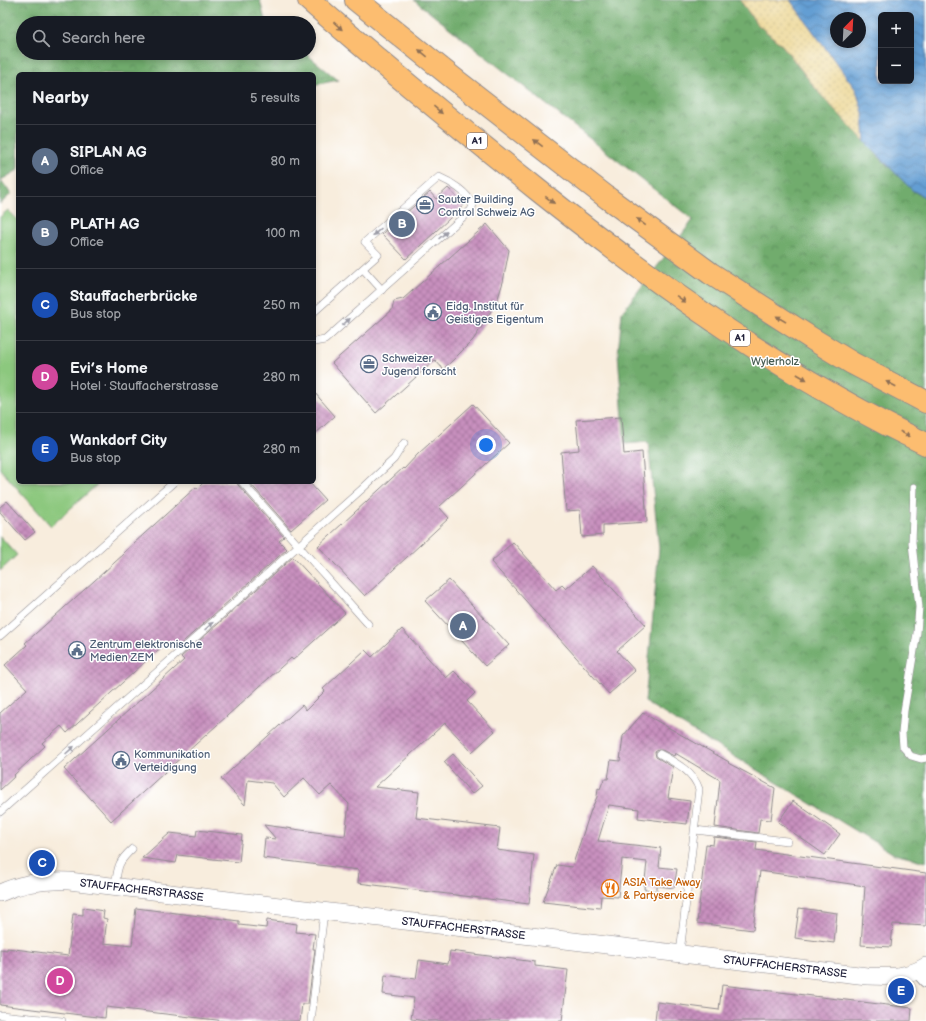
<!DOCTYPE html>
<meta charset="utf-8">
<style>
:root{--surface:#171b24;--page:#20242c;--text:#f1f3f6;--muted:#9ea1a6;--line:#363941;--accent:#b45309}
body{margin:0;font-family:"Balsamiq Sans",sans-serif;background:var(--page);color:var(--text)}
.controls{position:absolute;right:12px;top:12px;display:grid;overflow:hidden;border-radius:6px;box-shadow:0 2px 6px #0003}
.controls button{width:36px;height:36px;display:grid;place-items:center;padding:0;border:0;border-bottom:1px solid var(--line);background:var(--surface);color:var(--text);font:20px sans-serif}
.compass{position:absolute;left:830px;top:12px;width:36px;height:36px;border-radius:50%;background:var(--surface);box-shadow:0 2px 6px #0003;rotate:24deg}
.you{position:absolute;left:486px;top:445px;width:14px;height:14px;margin:-10px;border:3px solid #fff;border-radius:50%;background:#1a73e8;box-shadow:0 0 0 6px #1a73e833}
.badge{display:grid;place-items:center;width:26px;height:26px;border-radius:50%;background:var(--accent);color:#fff;font-size:13px;font-weight:700}
.pin{position:absolute;translate:-50% -50%;border:2px solid #fff;box-shadow:0 1px 4px #0006}
.list{margin:0;padding:0;list-style:none}
h2{display:flex;justify-content:space-between;align-items:center;height:52px;margin:0;padding:0 16px;font-size:17px}
h2 small{font-size:13px;font-weight:400;color:var(--muted)}
.list li{display:grid;grid-template-columns:26px 1fr auto;gap:12px;align-items:center;box-sizing:border-box;height:72px;padding:0 16px;border-top:1px solid var(--line)}
.list b{display:block;font-size:15px;white-space:nowrap}
.list p{margin:0;font-size:13px;white-space:nowrap;color:var(--muted)}
.list em{font-size:13px;font-style:normal;color:var(--muted)}
.icon{flex:none;width:22px;height:22px;fill:none;stroke:currentColor;stroke-width:2;stroke-linecap:round;stroke-linejoin:round}
.map{position:relative;flex:none;width:926px;height:1021px;overflow:hidden}
.search{position:absolute;background:var(--surface);box-shadow:0 2px 6px #0003;left:16px;top:16px;width:300px;height:44px;display:flex;align-items:center;gap:10px;box-sizing:border-box;padding:0 14px;border-radius:22px;color:var(--muted);font-size:15px}
.panel{position:absolute;background:var(--surface);box-shadow:0 2px 6px #0003;left:16px;top:72px;width:300px;height:412px;border-radius:6px}
.map>svg:first-child{display:block}
</style>
<div class="map">
<svg width="926" height="1021" viewBox="0 0 926 1021">
<defs>
<pattern id="forest-crowns" width="20" height="18" patternUnits="userSpaceOnUse"><rect width="20" height="18" fill="#71ac6d"/><path d="M2 6a3 3 0 1 1 6 0M12 15a3 3 0 1 1 6 0" fill="none" stroke="#5c8c5b"/></pattern>
<pattern id="sand-dots" width="8" height="8" patternUnits="userSpaceOnUse"><rect width="8" height="8" fill="#eeda9e"/><path d="M2 2h.1M6 6h.1" fill="none" stroke="#ccbb89" stroke-width="1.8" stroke-linecap="round"/></pattern>
<pattern id="water-waves" width="16" height="10" patternUnits="userSpaceOnUse"><rect width="16" height="10" fill="#649ed3"/><path d="M0 5q4-4 8 0t8 0" fill="none" stroke="#5280ac"/></pattern>
<pattern id="building-cross-hatch" width="8" height="8" patternUnits="userSpaceOnUse"><rect width="8" height="8" fill="#c890be"/><path d="M0 0l8 8M0 8l8-8" fill="none" stroke="#a2759c"/></pattern>
</defs>
<rect width="100%" height="100%" fill="#fff"/>
<filter id="ink" filterUnits="userSpaceOnUse"><feTurbulence type="fractalNoise" baseFrequency=".025" numOctaves="2"/><feDisplacementMap in="SourceGraphic" scale="8" xChannelSelector="R" yChannelSelector="G"/><feConvolveMatrix kernelMatrix="1 2 1 2 8 2 1 2 1" color-interpolation-filters="sRGB"/></filter>
<filter id="wash" filterUnits="userSpaceOnUse"><feTurbulence type="fractalNoise" baseFrequency=".012" numOctaves="4" result="noise"/><feDisplacementMap in="SourceGraphic" scale="16" xChannelSelector="R" yChannelSelector="G"/><feGaussianBlur stdDeviation="0.9" result="paint"/><feColorMatrix in="noise" values="0 0 0 0 0 0 0 0 0 0 0 0 0 0 0 0 0 1.4 0 .05"/><feComposite in="paint" operator="in"/></filter>
<g filter="url(#wash)">
<rect width="100%" height="100%" fill="#f8eddd"/>
<g fill="#8cc87e" stroke="#57755c">
<path d="M 8,210 L 18,220 L 18,482 L 100,482 L 51,526 L 0,469 L 0,217 Z"/>
<path d="M 0,536 L 17,555 L 0,571 Z"/>
</g>
<g fill="url(#forest-crowns)" stroke="#4a6754">
<path d="M 0,0 L 260,0 L 265,21 L 268,23 L 23,23 L 23,53 L 305,53 L 338,80 L 314,85 L 314,74 L 18,74 L 18,170 L 1,180 L 11,194 L 0,204 Z"/>
<path d="M 414,0 L 740,0 L 756,23 L 782,45 L 820,94 L 912,190 L 926,198 L 926,862 L 894,854 L 645,702 L 659,548 L 648,442 L 625,444 L 618,354 L 622,312 L 693,220 Z"/>
</g>
<path fill="url(#sand-dots)" stroke="#887e6c" d="M 740,0 L 805,0 L 890,118 L 888,166 L 820,94 L 782,45 L 756,23 Z"/>
<path fill="url(#water-waves)" stroke="#436087" fill-rule="evenodd" d="M 790,0 L 926,0 L 926,198 L 912,190 L 865,142 L 863,113 L 856,90 ZM 881,15 L 911,15 L 911,81 L 881,81 ZM 836,18 L 860,18 L 860,42 L 836,42 Z"/>
<g id="blocks">
<g fill="url(#building-cross-hatch)">
<path d="M 448,188 L 464,205 L 406,259 L 382,234 L 430,192 L 436,199 Z"/>
<path d="M 487,224 L 509,250 L 503,282 L 498,298 L 485,322 L 473,340 L 451,362 L 443,369 L 435,360 L 376,413 L 332,363 L 392,310 L 394,301 L 403,299 Z"/>
<path d="M 314,392 L 335,416 L 314,435 Z"/>
<path d="M 473,404 L 509,443 L 439,507 L 449,518 L 365,596 L 318,546 L 403,468 L 404,469 L 418,454 Z"/>
<path d="M 621,417 L 624,454 L 642,452 L 647,522 L 603,525 L 603,535 L 582,537 L 580,510 L 566,511 L 561,452 L 579,450 L 576,420 Z"/>
<path d="M 204,482 L 237,482 L 238,485 L 284,537 L 279,541 L 287,549 L 174,650 L 167,642 L 67,733 L 61,726 L 42,743 L 45,746 L 14,775 L 15,776 L 0,790 L 0,713 L 27,689 L 5,665 L 27,645 L 25,643 L 124,554 L 123,553 L 196,487 L 197,489 Z"/>
<path d="M 249,482 L 309,482 L 325,500 L 291,530 Z"/>
<path d="M 7,501 L 35,532 L 25,540 L 0,512 L 0,507 Z"/>
<path d="M 513,542 L 556,590 L 562,585 L 566,589 L 592,566 L 646,625 L 617,651 L 635,671 L 609,694 L 491,562 Z"/>
<path d="M 293,557 L 345,613 L 293,660 L 291,658 L 111,821 L 64,769 L 184,660 L 181,657 Z"/>
<path d="M 449,580 L 509,645 L 485,666 L 425,601 Z"/>
<path d="M 402,629 L 446,678 L 454,671 L 465,682 L 475,693 L 467,701 L 495,731 L 472,752 L 445,723 L 375,787 L 419,792 L 416,818 L 500,828 L 497,850 L 534,855 L 529,904 L 358,883 L 359,870 L 263,858 L 265,838 L 276,839 L 264,825 L 345,836 L 349,804 L 331,785 L 320,795 L 304,778 L 284,797 L 272,783 L 248,780 L 245,805 L 221,779 L 302,705 L 306,710 L 325,691 L 323,689 L 365,650 L 372,657 Z"/>
<path d="M 643,713 L 729,762 L 728,763 L 775,788 L 771,820 L 760,819 L 758,833 L 715,827 L 720,780 L 675,753 L 674,756 L 662,750 L 658,750 L 655,752 L 656,757 L 673,767 L 668,798 L 690,801 L 687,824 L 638,818 L 639,809 L 609,805 L 598,841 L 661,848 L 659,867 L 677,869 L 674,888 L 657,886 L 657,891 L 644,889 L 647,862 L 622,859 L 618,897 L 601,896 L 600,908 L 543,902 L 557,865 L 572,867 L 591,810 L 597,797 L 598,788 L 600,789 L 604,779 L 608,779 L 611,760 L 620,761 L 623,736 Z"/>
<path d="M 453,754 L 482,786 L 472,794 L 444,762 Z"/>
<path d="M 793,801 L 840,834 L 825,855 L 778,822 Z"/>
<path d="M 197,830 L 242,835 L 239,862 L 178,855 L 176,863 L 142,858 L 170,833 L 196,836 Z"/>
<path d="M 714,837 L 757,842 L 756,850 L 926,873 L 926,926 L 893,924 L 891,947 L 861,945 L 865,886 L 760,871 L 753,930 L 697,923 L 706,844 L 713,845 Z"/>
<path d="M 83,908 L 104,911 L 103,918 L 107,919 L 104,943 L 132,946 L 136,908 L 239,921 L 239,925 L 266,928 L 267,920 L 297,924 L 296,932 L 315,934 L 313,949 L 315,949 L 308,1004 L 302,1004 L 300,1021 L 225,1021 L 106,1007 L 105,1018 L 0,1005 L 0,949 L 7,950 L 7,948 L 68,956 L 73,914 L 83,915 Z"/>
<path d="M 799,908 L 837,913 L 834,943 L 795,938 Z"/>
<path d="M 450,951 L 535,962 L 535,966 L 568,970 L 562,1021 L 426,1021 L 411,1019 L 414,998 L 383,994 L 385,975 L 416,979 L 419,960 L 448,964 Z"/>
<path d="M 722,985 L 912,1008 L 911,1021 L 655,1021 L 657,1002 L 719,1010 Z"/>
</g>
</g>
</g>
<g filter="url(#ink)">
<use href="#blocks" fill-opacity="0" stroke="#8d888c" stroke-width="1"/>
<g fill="none" stroke-linecap="round" stroke-linejoin="round">
<g stroke="#8d888c" stroke-width="8">
<g id="service">
<path d="M 363,269 L 382,290"/>
<path d="M 314,312 L 378,255 L 365,242 L 439,177 C 451,182 467,192 473,205 L 471,210 L 325,340 L 314,342"/>
<path d="M 242,482 L 368,624"/>
<path d="M 914,487 L 912,543 L 919,607 L 917,633 L 904,711 L 902,733 L 903,747 L 911,756 L 921,759 L 926,758"/>
<path d="M 0,636 L 174,482"/>
<path d="M 660,754 C 676,763 693,771 699,789 L 680,953"/>
<path d="M 0,812 L 362,489 L 394,459 L 404,443"/>
<path d="M 695,830 L 787,841"/>
<path d="M 115,887 C 118,867 117,863 132,849"/>
<path d="M 0,1015 L 62,1021"/>
<path d="M 311,1021 L 324,912"/>
</g>
</g>
<g stroke="#8d888c" stroke-width="16">
<path id="minor" d="M 918,971 L 926,980"/>
</g>
<g stroke="#8d888c" stroke-width="18">
<g id="tertiary">
<path id="s1" d="M 0,893 C 22,883 44,880 69,881 L 867,976 C 888,977 907,978 926,966"/>
</g>
</g>
<g stroke="#8d888c" stroke-width="24">
<g id="motorway">
<path d="M 309,0 C 384,66 461,129 539,191 C 660,287 786,377 926,444"/>
<path d="M 356,0 L 453,78 L 609,199 L 710,273 L 814,340 L 852,363 L 926,402"/>
</g>
</g>
<use href="#service" stroke="#fff" stroke-width="7"/>
<use href="#minor" stroke="#fff" stroke-width="14"/>
<use href="#tertiary" stroke="#fff" stroke-width="17"/>
<use href="#motorway" stroke="#fcbd6f" stroke-width="22"/>
</g>
<defs><path id="oneway-solid" d="M-6-.8H1V-3.2L6.5 0L1 3.2V.8H-6Z"/></defs>
<g fill="#8f7055">
<use href="#oneway-solid" transform="translate(338 26) rotate(42)"/>
<use href="#oneway-solid" transform="translate(423 53) rotate(-141)"/>
<use href="#oneway-solid" transform="translate(438 110) rotate(40)"/>
<use href="#oneway-solid" transform="translate(538 143) rotate(-142)"/>
<use href="#oneway-solid" transform="translate(550 200) rotate(38)"/>
<use href="#oneway-solid" transform="translate(641 222) rotate(-143)"/>
<use href="#oneway-solid" transform="translate(681 299) rotate(35)"/>
<use href="#oneway-solid" transform="translate(781 319) rotate(-148)"/>
<use href="#oneway-solid" transform="translate(802 377) rotate(30)"/>
<use href="#oneway-solid" transform="translate(891 384) rotate(-152)"/>
<use href="#oneway-solid" transform="translate(905 434) rotate(27)"/>
</g>
<g fill="#9c9ca7">
<use href="#oneway-solid" transform="translate(377 232) rotate(138)"/>
<use href="#oneway-solid" transform="translate(443 235) rotate(-42)"/>
<use href="#oneway-solid" transform="translate(346 322) rotate(-42)"/>
<use href="#oneway-solid" transform="translate(209 626) rotate(-42)"/>
<use href="#oneway-solid" transform="translate(70 750) rotate(-42)"/>
</g>
</g>
<defs>
<g id="office-ring" transform="scale(0.9)"><circle r="9.5" fill="#fff" stroke="#5c6f8a" stroke-width="1.5"/><path d="M-6-3h4V-5.5h4V-3h4V5H-6ZM-1-4.5V-3h2v-1.5ZM-6 0V1H6V0Z" fill="#5c6f8a"/></g>
<g id="civic-ring" transform="scale(0.9)"><circle r="9.5" fill="#fff" stroke="#5c6f8a" stroke-width="1.5"/><path d="M-.6-6.5H3V-4.5H.6V-3L4-1V1h2V6H-6V1h2V-1L-.6-3ZM-1.2 2.5V6h2.4V2.5Z" fill="#5c6f8a"/></g>
<g id="restaurant-ring" transform="scale(0.9)"><circle r="9.5" fill="#fff" stroke="#e8710a" stroke-width="1.5"/><path d="M-5-6h1v4h1v-4h1v4h1v-4h1v5L-1.5 .5V6h-2V.5L-5-1ZM5-6V6H3V1.5H1.5Q1.5-4 5-6Z" fill="#e8710a"/></g>
</defs>
<g fill-rule="evenodd">
<use href="#office-ring" x="425" y="205"/>
<use href="#civic-ring" x="433" y="312"/>
<use href="#office-ring" x="369" y="364"/>
<use href="#civic-ring" x="77" y="650"/>
<use href="#civic-ring" x="121" y="760"/>
<use href="#restaurant-ring" x="610" y="888"/>
</g>
<g text-anchor="middle" dominant-baseline="central" stroke-width="3" stroke-linejoin="round" paint-order="stroke">
<g fill="#fff" stroke="#646476" stroke-width="1">
<rect x="467" y="133" width="20" height="16" rx="3"/>
<rect x="730" y="330" width="20" height="16" rx="3"/>
</g>
<g font-size="10" font-weight="bold" fill="#22223b">
<text x="477" y="141">A1</text>
<text x="740" y="338">A1</text>
</g>
<g font-size="11" fill="#4e5e75" stroke="#fff" text-anchor="start">
<text x="438" y="199">Sauter Building<tspan x="438" dy="13">Control Schweiz AG</tspan></text>
<text x="446" y="306">Eidg. Institut für<tspan x="446" dy="13">Geistiges Eigentum</tspan></text>
<text x="382" y="358">Schweizer<tspan x="382" dy="13">Jugend forscht</tspan></text>
<text x="90" y="644">Zentrum elektronische<tspan x="90" dy="13">Medien ZEM</tspan></text>
<text x="134" y="754">Kommunikation<tspan x="134" dy="13">Verteidigung</tspan></text>
</g>
<g font-size="11" fill="#475c52" stroke="#fff">
<text x="775" y="361">Wylerholz</text>
</g>
<g font-size="11" fill="#c56008" stroke="#fff" text-anchor="start">
<text x="623" y="882">ASIA Take Away<tspan x="623" dy="13">&amp; Partyservice</tspan></text>
</g>
<g font-size="11" fill="#22223b" stroke="#fff">
<text stroke="none"><textPath href="#s1" startOffset="144">STAUFFACHERSTRASSE</textPath></text>
<text stroke="none"><textPath href="#s1" startOffset="468">STAUFFACHERSTRASSE</textPath></text>
<text stroke="none"><textPath href="#s1" startOffset="792">STAUFFACHERSTRASSE</textPath></text>
</g>
</g>
</svg>
<div class="controls">
<button>+</button>
<button>−</button>
</div>
<svg class="compass" viewBox="-18 -18 36 36"><path d="M0-13l5 13h-10z" fill="#e53935"/><path d="M0 13l5-13h-10z" fill="#9ea1a6"/></svg>
<div class="you"></div>
<div class="pin badge" style="left:463px;top:626px;background:#5c6f8a">A</div>
<div class="pin badge" style="left:402px;top:224px;background:#5c6f8a">B</div>
<div class="pin badge" style="left:42px;top:863px;background:#1a4fb4">C</div>
<div class="pin badge" style="left:60px;top:981px;background:#d1479c">D</div>
<div class="pin badge" style="left:901px;top:991px;background:#1a4fb4">E</div>
<div class="search"><svg class="icon" aria-label="search" viewBox="0 0 24 24"><circle cx="10" cy="10" r="6"/><path d="M15 15l6 6"/></svg>Search here</div>
<section class="panel">
<h2>Nearby<small>5 results</small></h2>
<ul class="list">
<li><span class="badge" style="background:#5c6f8a">A</span><div><b>SIPLAN AG</b><p>Office</p></div><em>80 m</em></li>
<li><span class="badge" style="background:#5c6f8a">B</span><div><b>PLATH AG</b><p>Office</p></div><em>100 m</em></li>
<li><span class="badge" style="background:#1a4fb4">C</span><div><b>Stauffacherbrücke</b><p>Bus stop</p></div><em>250 m</em></li>
<li><span class="badge" style="background:#d1479c">D</span><div><b>Evi’s Home</b><p>Hotel · Stauffacherstrasse</p></div><em>280 m</em></li>
<li><span class="badge" style="background:#1a4fb4">E</span><div><b>Wankdorf City</b><p>Bus stop</p></div><em>280 m</em></li>
</ul>
</section>
</div>
